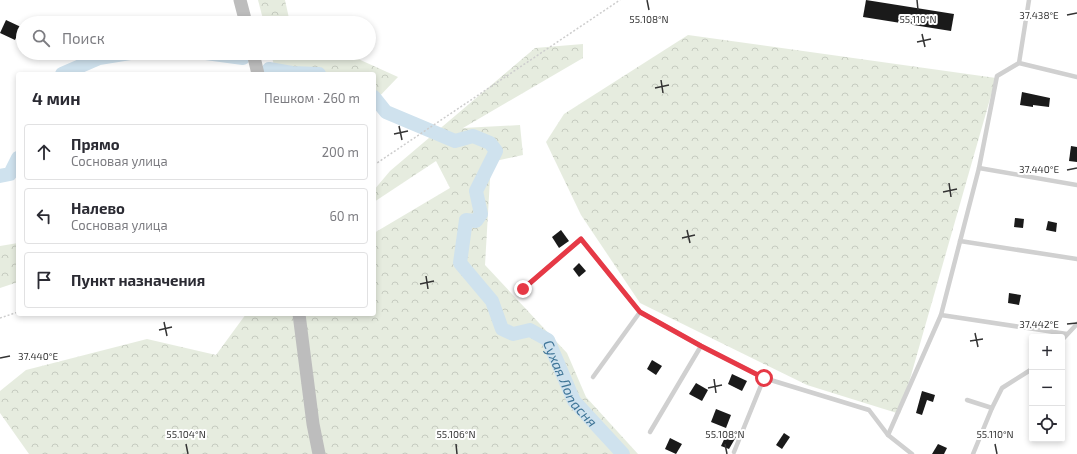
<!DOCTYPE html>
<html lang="ru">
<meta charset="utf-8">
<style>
:root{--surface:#fff;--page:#f7f7f7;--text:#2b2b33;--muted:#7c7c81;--line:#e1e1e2}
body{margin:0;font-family:"Exo 2",sans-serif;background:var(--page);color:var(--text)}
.controls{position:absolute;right:12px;bottom:12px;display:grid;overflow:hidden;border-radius:4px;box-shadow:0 2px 6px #0003}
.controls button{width:36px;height:36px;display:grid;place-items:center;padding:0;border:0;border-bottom:1px solid var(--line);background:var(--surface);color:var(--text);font:20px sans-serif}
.stop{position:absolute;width:12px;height:12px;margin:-9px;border:3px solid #e63946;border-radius:50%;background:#fff}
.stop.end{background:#e63946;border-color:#fff;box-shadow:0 1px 4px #0008}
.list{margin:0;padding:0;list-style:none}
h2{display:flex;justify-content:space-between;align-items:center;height:52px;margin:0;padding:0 16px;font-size:17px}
h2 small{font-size:13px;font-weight:400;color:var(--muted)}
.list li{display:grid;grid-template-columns:26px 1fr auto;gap:12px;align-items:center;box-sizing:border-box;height:56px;margin:0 8px 8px;padding:0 8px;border:1px solid var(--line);border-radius:4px}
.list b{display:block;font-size:15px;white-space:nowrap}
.list p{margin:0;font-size:13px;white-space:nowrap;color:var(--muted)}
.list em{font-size:13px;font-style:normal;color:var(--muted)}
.icon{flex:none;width:22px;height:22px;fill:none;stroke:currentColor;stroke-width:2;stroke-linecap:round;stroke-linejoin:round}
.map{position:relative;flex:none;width:1077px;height:454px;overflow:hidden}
.search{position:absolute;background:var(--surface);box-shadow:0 2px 6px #0003;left:16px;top:16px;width:360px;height:44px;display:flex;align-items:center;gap:10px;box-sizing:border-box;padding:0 14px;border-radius:22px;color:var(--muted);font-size:15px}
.panel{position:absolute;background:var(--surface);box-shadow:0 2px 6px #0003;left:16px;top:72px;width:360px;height:244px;border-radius:4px}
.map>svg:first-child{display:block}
</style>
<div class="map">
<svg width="1077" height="454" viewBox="0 0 1077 454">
<defs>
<pattern id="forest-crowns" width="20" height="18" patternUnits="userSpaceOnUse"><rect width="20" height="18" fill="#e6ecdf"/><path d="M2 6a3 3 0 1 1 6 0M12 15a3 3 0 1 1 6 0" fill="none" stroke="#c6cbc0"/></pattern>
</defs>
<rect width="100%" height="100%" fill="#fff"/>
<g fill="url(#forest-crowns)">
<path d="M 258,0 L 285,0 L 290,23 L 264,23 Z"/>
<path d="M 688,35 L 996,78 L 900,414 L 807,385 L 640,303 L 581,215 L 546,142 L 564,114 Z"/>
<path d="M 583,44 L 583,58 L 463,128 L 520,125 L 523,155 L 491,162 L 485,265 L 567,353 L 586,397 L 638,454 L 29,454 L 0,413 L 0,391 L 26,370 L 147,339 L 216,355 L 246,314 L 374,314 L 374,233 L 450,188 L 436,161 L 374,202 L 374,190 L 390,171 L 535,48 Z"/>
<path d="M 271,53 L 345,53 L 398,77 L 374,102 L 374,74 L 276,74 Z"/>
<path d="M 18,243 L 18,282 L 0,288 L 0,246 Z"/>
</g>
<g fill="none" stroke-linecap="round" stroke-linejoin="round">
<g stroke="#cfe2ee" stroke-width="14">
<path d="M 206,53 L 243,58"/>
<path d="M 269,69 L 292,73 L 319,74"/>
<path d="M 62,74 L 99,58 L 130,53"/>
<path id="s1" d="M 374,97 L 386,112 L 455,141 L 473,136 L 490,143 L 496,151 L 476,191 L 481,214 L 476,221 L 466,220 L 460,263 L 492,301 L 502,329 L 513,334 L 530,330 L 548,340 L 574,401 L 623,454"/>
<path d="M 0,176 L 10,174 L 18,158"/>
</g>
</g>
<g fill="#1a1a1a">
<path d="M 866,0 L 954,14 L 951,31 L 863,17 Z"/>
<path d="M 6,20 L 21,27 L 15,40 L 0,33 Z"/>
<path d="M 1022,92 L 1050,98 L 1049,107 L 1033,105 L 1033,107 L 1020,105 Z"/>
<path d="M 1071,146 L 1077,147 L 1077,162 L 1069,161 Z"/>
<path d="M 1015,218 L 1024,219 L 1023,228 L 1014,227 Z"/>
<path d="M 1048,221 L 1057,223 L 1056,232 L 1046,230 Z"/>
<path d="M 561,230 L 569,241 L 559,248 L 552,237 Z"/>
<path d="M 579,263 L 586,271 L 579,277 L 573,269 Z"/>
<path d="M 1009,293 L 1021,295 L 1019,305 L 1008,303 Z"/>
<path d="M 652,360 L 662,366 L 656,375 L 647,369 Z"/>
<path d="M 732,374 L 747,381 L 742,391 L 728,384 Z"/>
<path d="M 696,383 L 708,390 L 702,401 L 689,394 Z"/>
<path d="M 922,391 L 935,395 L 933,402 L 927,400 L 922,415 L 916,413 Z"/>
<path d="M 716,409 L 731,415 L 726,428 L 711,422 Z"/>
<path d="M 727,433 L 736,437 L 729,449 L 721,446 Z"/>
<path d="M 784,433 L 790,437 L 782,449 L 776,445 Z"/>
<path d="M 670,438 L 682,444 L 676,454 L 665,449 Z"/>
<path d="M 938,444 L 947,448 L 944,454 L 932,454 Z"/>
</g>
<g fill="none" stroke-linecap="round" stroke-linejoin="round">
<g stroke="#cdcdcd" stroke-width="1.5" stroke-dasharray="2 2" stroke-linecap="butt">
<path d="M 374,165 L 620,0"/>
<path d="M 0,318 L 18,312"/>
</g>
<g stroke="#d0d0d0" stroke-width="4.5">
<path d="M 1019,63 L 1029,0"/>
<path d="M 979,168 L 1077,185"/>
<path d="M 960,241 L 1077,259"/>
<path d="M 523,289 L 581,239 L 640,312 L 701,346 L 764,378 L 869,410 L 888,435 L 912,454"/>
<path d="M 941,315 L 1067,334"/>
<path d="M 1062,340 L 1077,324"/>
<path d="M 593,377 L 640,312"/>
<path d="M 967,400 L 992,408"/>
<path d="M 650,432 L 701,346"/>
<path d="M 888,435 L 941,315 L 979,168 L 997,76 L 1019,63 L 1077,77"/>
<path d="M 734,452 L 764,378"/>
<path d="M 973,454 L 992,408 L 1002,388 L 1032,369"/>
</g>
<g stroke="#bdbdbd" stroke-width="13">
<path d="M 240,0 L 246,23"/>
<path d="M 253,53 L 258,74"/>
<path d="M 299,314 L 313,424 L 319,454"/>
</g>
</g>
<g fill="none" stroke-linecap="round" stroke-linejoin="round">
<path stroke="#e63946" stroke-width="5" d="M 523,289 L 581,239 L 640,312 L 701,346 L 764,378"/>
</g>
<path fill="none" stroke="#333" stroke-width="1.5" d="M 647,0 L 649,10M 917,0 L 918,10M 1067,15 L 1077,13M 922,34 L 925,47M 917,42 L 931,39M 661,80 L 663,93M 655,88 L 669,85M 399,126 L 402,140M 394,134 L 408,131M 1067,170 L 1077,168M 949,183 L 951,197M 943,192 L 957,189M 687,230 L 690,243M 682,238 L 695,235M 426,276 L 428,289M 420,284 L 434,281M 164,322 L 167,336M 1067,324 L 1077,323M 159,330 L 172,327M 975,333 L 978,347M 970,341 L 983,339M 0,358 L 10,356M 714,379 L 716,393M 708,388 L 722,385M 186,444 L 188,454M 456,444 L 457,454M 725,444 L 727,454M 995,444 L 997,454"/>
<g text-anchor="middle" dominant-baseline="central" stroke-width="4" stroke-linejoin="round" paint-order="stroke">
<g font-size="14" font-style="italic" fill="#3f7597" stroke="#fff">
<text stroke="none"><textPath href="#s1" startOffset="450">Сухая Лопасня</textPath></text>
</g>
</g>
<g font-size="10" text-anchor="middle" fill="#333" stroke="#fff" stroke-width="4" stroke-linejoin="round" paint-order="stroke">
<text x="1039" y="19">37.438°E</text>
<text x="649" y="23">55.108°N</text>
<text x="918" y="23">55.110°N</text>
<text x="1039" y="173">37.440°E</text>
<text x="1039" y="328">37.442°E</text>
<text x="38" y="360">37.440°E</text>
<text x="186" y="438">55.104°N</text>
<text x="456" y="438">55.106°N</text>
<text x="725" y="438">55.108°N</text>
<text x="995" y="438">55.110°N</text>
</g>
</svg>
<div class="controls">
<button>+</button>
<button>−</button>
<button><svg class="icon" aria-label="locate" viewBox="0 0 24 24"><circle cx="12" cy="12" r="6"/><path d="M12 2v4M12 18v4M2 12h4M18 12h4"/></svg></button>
</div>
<div class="stop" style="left:764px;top:378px"></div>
<div class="stop end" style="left:523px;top:289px"></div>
<div class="search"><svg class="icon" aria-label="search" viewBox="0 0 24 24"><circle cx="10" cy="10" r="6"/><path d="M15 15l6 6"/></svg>Поиск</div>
<section class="panel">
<h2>4 мин<small>Пешком · 260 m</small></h2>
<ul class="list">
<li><svg class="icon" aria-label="ahead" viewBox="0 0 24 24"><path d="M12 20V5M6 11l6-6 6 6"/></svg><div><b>Прямо</b><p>Сосновая улица</p></div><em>200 m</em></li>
<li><svg class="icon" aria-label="left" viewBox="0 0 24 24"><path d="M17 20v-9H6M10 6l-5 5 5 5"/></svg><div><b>Налево</b><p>Сосновая улица</p></div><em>60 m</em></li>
<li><svg class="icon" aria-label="arrive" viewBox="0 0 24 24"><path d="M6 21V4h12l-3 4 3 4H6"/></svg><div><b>Пункт назначения</b></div></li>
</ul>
</section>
</div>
